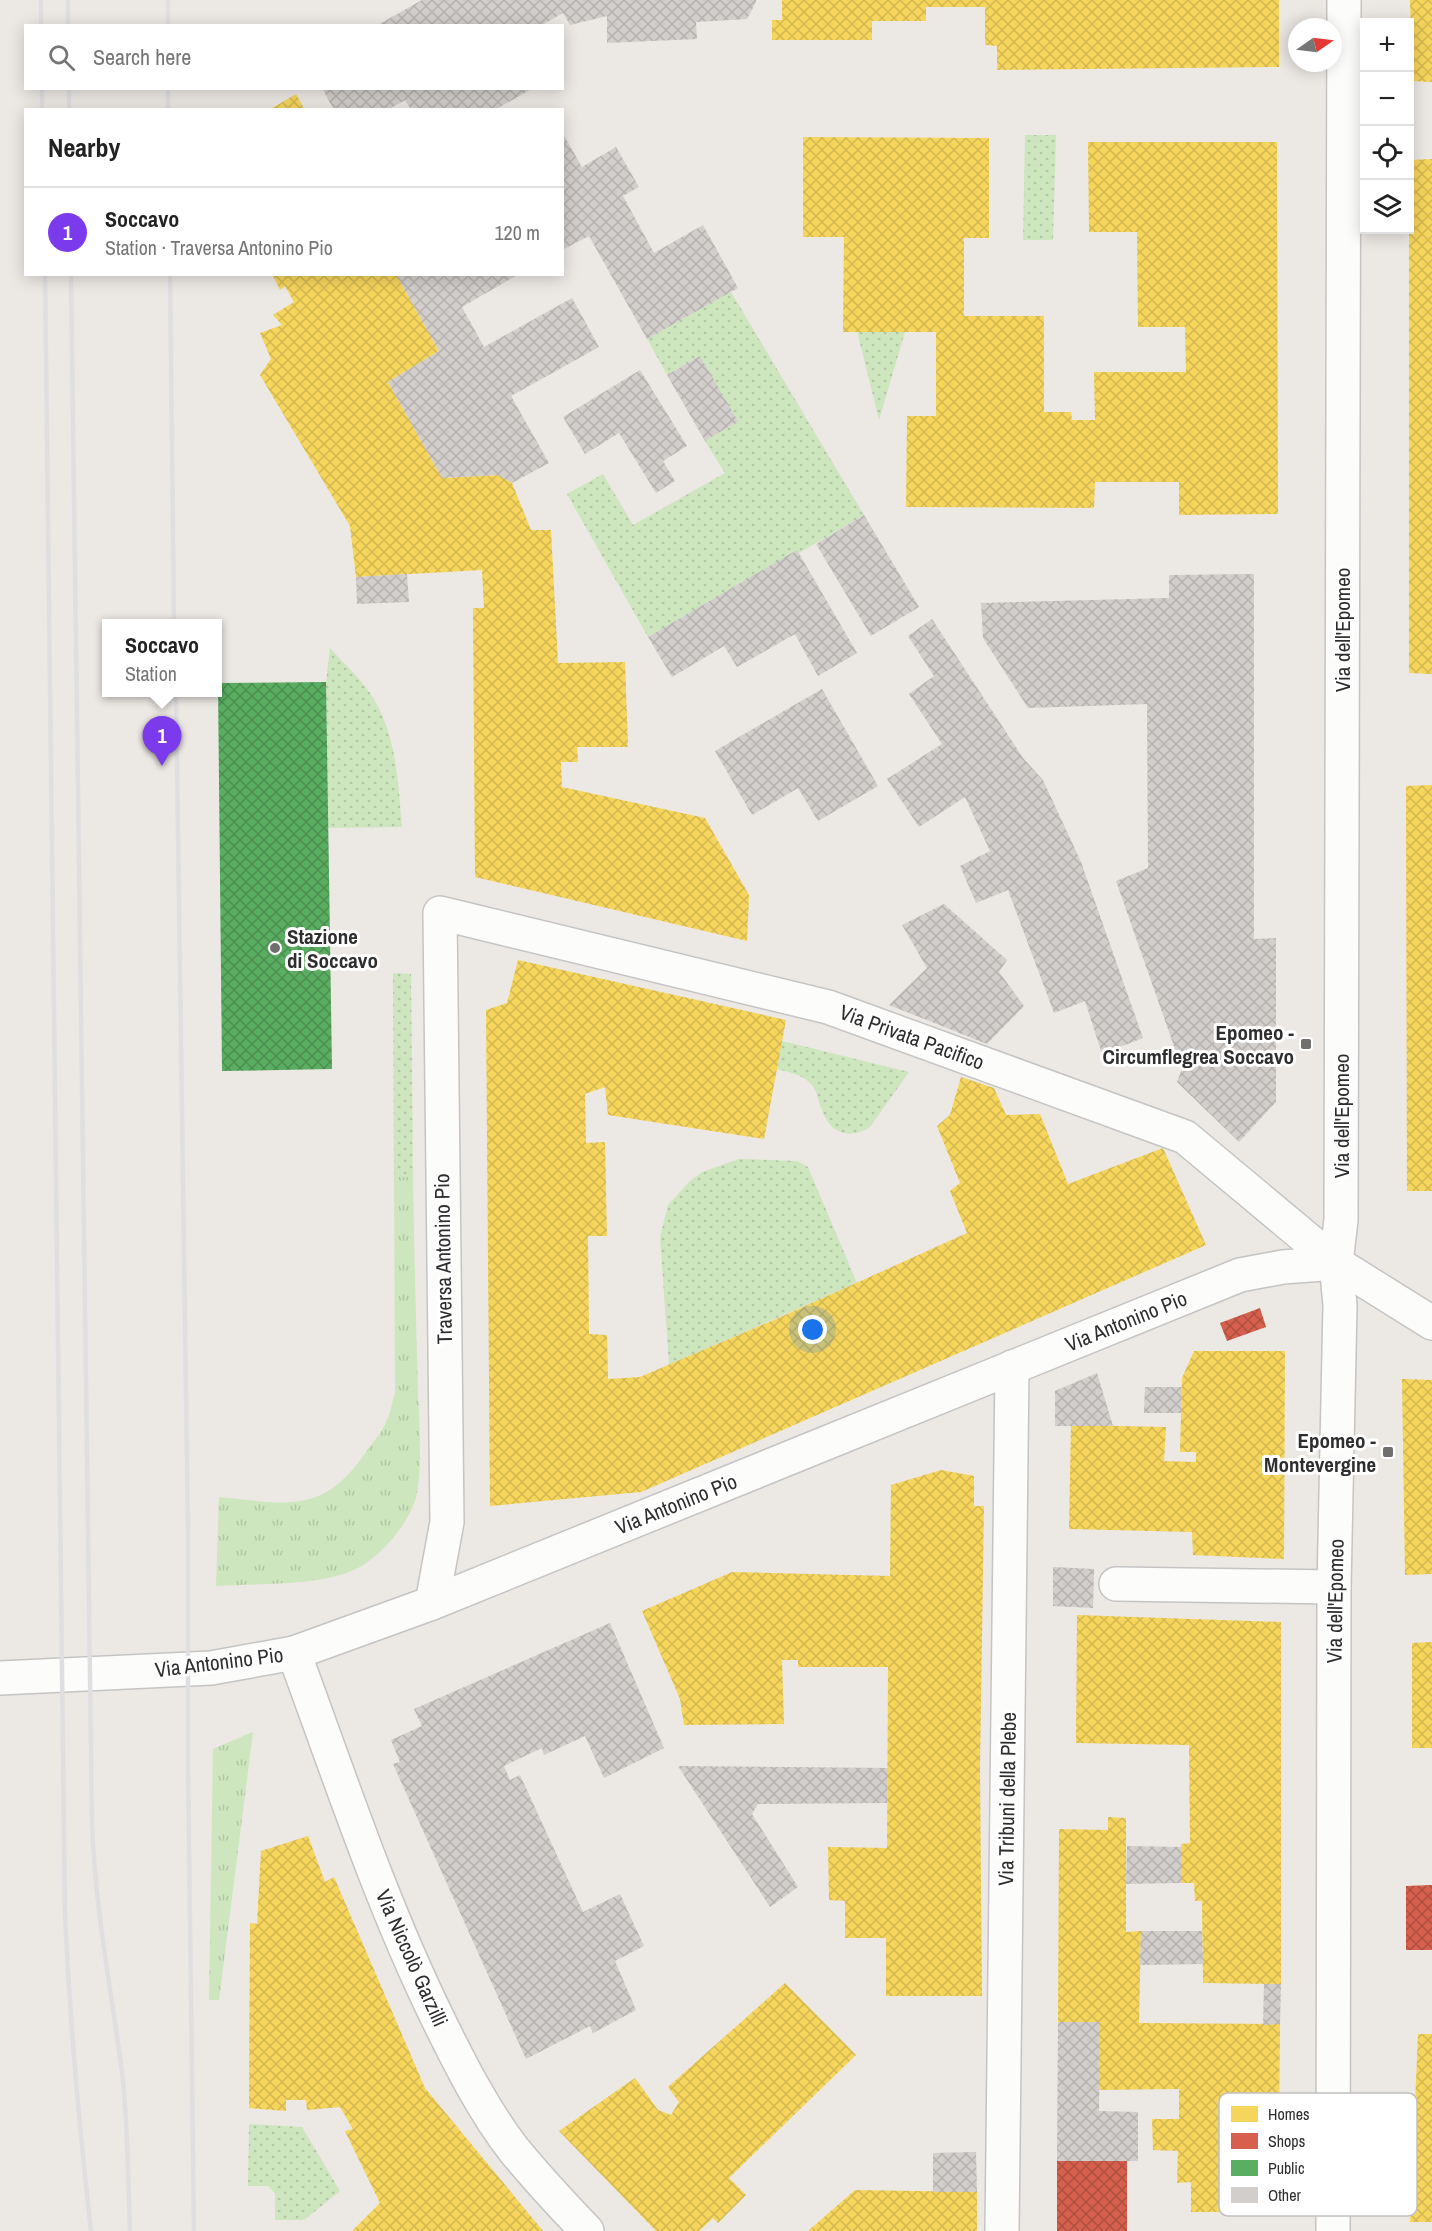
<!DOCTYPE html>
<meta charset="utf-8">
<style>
:root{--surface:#fff;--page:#f2f2f2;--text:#222;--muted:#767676;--line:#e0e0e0;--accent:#7c3aed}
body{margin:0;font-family:"Archivo Narrow",sans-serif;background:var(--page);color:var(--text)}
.controls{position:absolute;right:18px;top:18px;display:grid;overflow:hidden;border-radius:0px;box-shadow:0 3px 15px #0003}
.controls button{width:54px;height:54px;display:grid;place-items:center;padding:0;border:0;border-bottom:2px solid var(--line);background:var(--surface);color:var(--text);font:30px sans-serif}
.compass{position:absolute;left:1288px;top:18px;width:54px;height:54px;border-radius:50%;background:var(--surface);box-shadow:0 3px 15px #0003;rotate:76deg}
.you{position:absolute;left:813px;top:1330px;width:21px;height:21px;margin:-15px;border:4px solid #fff;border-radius:50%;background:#1a73e8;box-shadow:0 0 0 9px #1a73e833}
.badge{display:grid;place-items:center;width:39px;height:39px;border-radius:50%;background:var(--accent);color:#fff;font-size:20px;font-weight:700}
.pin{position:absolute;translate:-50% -50px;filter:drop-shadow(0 2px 3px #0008)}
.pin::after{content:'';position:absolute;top:32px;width:21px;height:18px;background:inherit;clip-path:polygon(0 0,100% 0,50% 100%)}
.popup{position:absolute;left:102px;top:619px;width:120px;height:78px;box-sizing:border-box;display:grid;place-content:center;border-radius:0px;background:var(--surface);filter:drop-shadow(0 2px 4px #0005);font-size:20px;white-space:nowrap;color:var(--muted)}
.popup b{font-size:22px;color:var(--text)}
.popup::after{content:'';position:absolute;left:50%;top:100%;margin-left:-12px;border:12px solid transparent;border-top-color:var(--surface)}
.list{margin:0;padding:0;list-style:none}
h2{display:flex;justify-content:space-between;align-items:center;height:78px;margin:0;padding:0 24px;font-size:26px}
h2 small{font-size:20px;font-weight:400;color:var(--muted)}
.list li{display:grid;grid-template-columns:39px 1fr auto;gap:18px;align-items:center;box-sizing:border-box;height:90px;padding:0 24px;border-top:2px solid var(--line)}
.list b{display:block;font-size:22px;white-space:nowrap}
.list p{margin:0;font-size:20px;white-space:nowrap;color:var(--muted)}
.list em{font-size:20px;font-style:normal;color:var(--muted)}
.icon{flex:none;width:33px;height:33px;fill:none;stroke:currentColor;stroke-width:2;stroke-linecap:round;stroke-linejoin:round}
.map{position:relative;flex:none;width:1432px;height:2231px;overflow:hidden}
.search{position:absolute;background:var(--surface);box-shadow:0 3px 15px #0003;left:24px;top:24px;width:540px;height:66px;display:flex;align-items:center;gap:15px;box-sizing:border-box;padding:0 21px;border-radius:0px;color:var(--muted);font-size:22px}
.panel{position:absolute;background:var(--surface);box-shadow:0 3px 15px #0003;left:24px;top:108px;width:540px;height:168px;border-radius:0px}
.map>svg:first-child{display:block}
</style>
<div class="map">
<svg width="1432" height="2231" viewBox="0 0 1432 2231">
<defs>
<pattern id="grass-tufts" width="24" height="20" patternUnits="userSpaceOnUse" patternTransform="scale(1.5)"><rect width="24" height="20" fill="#cee6be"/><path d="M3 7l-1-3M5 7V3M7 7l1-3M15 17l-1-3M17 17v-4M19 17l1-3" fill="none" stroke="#b1c6a4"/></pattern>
<pattern id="park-dots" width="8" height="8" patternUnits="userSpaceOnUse" patternTransform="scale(1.5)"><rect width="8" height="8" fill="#cee6be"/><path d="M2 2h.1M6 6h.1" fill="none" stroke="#b1c6a4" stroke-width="1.8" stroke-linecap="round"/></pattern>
<pattern id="homes-cross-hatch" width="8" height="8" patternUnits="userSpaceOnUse" patternTransform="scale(1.5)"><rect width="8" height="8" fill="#f6d55c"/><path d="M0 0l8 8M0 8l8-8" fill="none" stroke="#d3b750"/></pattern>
<pattern id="shops-cross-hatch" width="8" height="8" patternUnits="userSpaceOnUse" patternTransform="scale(1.5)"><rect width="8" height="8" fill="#d6604d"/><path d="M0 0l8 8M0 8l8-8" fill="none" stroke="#ae5040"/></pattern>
<pattern id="public-cross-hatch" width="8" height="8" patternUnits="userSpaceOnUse" patternTransform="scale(1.5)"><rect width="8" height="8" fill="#5aae61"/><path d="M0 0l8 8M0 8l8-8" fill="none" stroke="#4b8e50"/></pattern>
<pattern id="building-cross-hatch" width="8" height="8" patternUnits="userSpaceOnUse" patternTransform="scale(1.5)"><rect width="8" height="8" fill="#d1cecb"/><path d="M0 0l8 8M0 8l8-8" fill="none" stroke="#b4b1af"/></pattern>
</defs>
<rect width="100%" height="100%" fill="#ece8e4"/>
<g fill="url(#grass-tufts)">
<path d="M 394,1177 L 413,1177 C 414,1249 416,1320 418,1392 C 419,1420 423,1477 415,1501 C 406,1527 382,1554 360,1567 C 323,1587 258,1583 216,1586 L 219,1497 C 285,1503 321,1516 364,1455 C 371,1444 383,1432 387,1420 C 391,1411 392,1402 395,1393 Z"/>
<path d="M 253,1732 L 219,2000 L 209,2000 L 213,1749 Z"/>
</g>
<g fill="url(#park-dots)">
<path d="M 1025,135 L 1056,135 L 1053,240 L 1023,240 Z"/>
<path d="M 731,292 L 864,515 L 799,553 L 797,551 L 648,637 L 567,494 L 603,474 L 633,525 L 725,473 L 705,441 L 738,421 L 700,356 L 667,375 L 647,339 Z"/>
<path d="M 857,331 L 905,332 L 879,420 Z"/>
<path d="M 330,648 C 345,665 364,681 375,701 C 397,739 398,784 402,827 L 328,828 L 326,682 Z"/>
<path d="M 393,973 L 411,974 L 413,1177 L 394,1177 Z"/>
<path d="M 782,1041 L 909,1072 L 870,1127 C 850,1140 830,1134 822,1110 C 818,1102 818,1091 811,1084 C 803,1075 789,1072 777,1069 Z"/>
<path d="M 739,1159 L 797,1161 L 808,1167 L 857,1283 L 669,1365 L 660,1237 L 668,1205 L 690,1181 L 702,1172 Z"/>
<path d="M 249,2124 L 302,2127 L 340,2191 L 304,2220 L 275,2220 L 275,2193 L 268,2186 L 248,2186 Z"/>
</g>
<g fill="url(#homes-cross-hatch)">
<path d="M 782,0 L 1279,0 L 1279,67 L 997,70 L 997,46 L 985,45 L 985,7 L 926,7 L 926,21 L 872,21 L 872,40 L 772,40 L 772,20 L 782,20 Z"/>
<path d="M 1410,0 L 1432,0 L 1432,82 L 1412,81 Z"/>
<path d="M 296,94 L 305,110 L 269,110 Z"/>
<path d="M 803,137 L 989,138 L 989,238 L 964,238 L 964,316 L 1044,316 L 1044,412 L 1071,412 L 1072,420 L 1095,420 L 1094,372 L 1186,372 L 1185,327 L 1138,327 L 1137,232 L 1089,232 L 1088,142 L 1277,142 L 1278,514 L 1179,515 L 1179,482 L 1095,482 L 1094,508 L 906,507 L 907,416 L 936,416 L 936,332 L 843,332 L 844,237 L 803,237 Z"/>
<path d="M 1432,159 L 1432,674 L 1409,673 L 1409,230 L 1410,160 Z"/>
<path d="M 272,274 L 396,274 L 439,351 L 388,382 L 442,478 L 498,475 L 512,483 L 531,530 L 551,530 L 558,663 L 625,662 L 628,747 L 577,747 L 578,762 L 561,762 L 562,787 L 705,818 L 749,895 L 747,941 L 475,877 L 473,608 L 484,608 L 482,570 L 356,577 L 350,526 L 260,375 L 271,359 L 260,333 L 282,325 L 273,315 L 294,302 L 285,286 L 280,290 Z"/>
<path d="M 1432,785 L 1432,1191 L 1407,1191 L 1406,786 Z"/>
<path d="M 518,960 L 786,1020 L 764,1139 L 608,1115 L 605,1087 L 585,1094 L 586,1143 L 605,1142 L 607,1236 L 588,1236 L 589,1334 L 607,1335 L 608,1379 L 640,1377 L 783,1316 L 967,1233 L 950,1191 L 960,1183 L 937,1126 L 950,1115 L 961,1077 L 994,1088 L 1006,1115 L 1040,1114 L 1068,1184 L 1163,1148 L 1206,1245 L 641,1492 L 490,1506 L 486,1010 L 507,1003 Z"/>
<path d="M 1194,1351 L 1285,1351 L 1284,1559 L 1193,1555 L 1192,1532 L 1069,1529 L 1071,1425 L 1166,1427 L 1164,1461 L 1196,1462 L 1196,1452 L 1180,1452 L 1182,1378 Z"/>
<path d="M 1402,1379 L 1432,1380 L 1432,1574 L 1405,1575 Z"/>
<path d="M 941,1470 L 974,1476 L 974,1506 L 984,1506 L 980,1768 L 982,1996 L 886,1996 L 886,1938 L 845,1938 L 845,1901 L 829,1900 L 828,1847 L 887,1848 L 888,1667 L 798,1667 L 798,1660 L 782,1660 L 784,1724 L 684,1725 L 680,1699 L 642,1611 L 732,1572 L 890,1576 L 891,1485 Z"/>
<path d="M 1077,1615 L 1281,1622 L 1281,1984 L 1203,1983 L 1202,1901 L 1195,1901 L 1194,1883 L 1181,1883 L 1181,1844 L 1190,1843 L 1189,1745 L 1076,1743 Z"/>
<path d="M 1432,1642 L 1432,1748 L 1412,1748 L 1412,1643 Z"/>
<path d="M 1108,1817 L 1126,1818 L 1126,1932 L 1141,1931 L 1139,2023 L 1280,2024 L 1278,2212 L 1191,2212 L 1191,2182 L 1177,2183 L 1178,2151 L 1153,2150 L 1152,2119 L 1179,2119 L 1179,2089 L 1099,2090 L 1100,2022 L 1058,2022 L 1059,1829 L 1108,1830 Z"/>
<path d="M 308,1836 L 325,1882 L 334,1877 L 425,2088 L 543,2231 L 352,2231 L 380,2203 L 345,2131 L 353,2129 L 340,2107 L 307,2110 L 306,2100 L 286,2100 L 286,2111 L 249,2108 L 250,1923 L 257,1924 L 261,1851 Z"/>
<path d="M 785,1983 L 856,2055 L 729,2178 L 746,2195 L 718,2223 L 713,2218 L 699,2231 L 656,2231 L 559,2131 L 635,2078 L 658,2110 L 671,2115 L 679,2102 L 668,2087 Z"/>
<path d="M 1418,2034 L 1432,2034 L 1432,2222 L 1410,2222 Z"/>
<path d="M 855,2190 L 977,2192 L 977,2231 L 808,2231 Z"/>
</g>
<g fill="url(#shops-cross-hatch)">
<path d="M 1260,1308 L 1266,1327 L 1227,1341 L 1220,1323 Z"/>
<path d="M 1432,1885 L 1432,1950 L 1406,1950 L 1406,1886 Z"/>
<rect x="1057" y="2161" width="70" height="70"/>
</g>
<path fill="url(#public-cross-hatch)" d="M 326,682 L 332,1069 L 222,1071 L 218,683 Z"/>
<g fill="url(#building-cross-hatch)">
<path d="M 422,0 L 756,0 L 756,2 L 747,19 L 696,22 L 697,39 L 607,43 L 607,16 L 570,25 L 563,13 L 540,26 L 376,26 Z"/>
<path d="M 322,88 L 533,88 L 495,110 L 411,110 L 405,100 L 388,110 L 334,110 Z"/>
<path d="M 562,132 L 582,167 L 616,147 L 639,187 L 623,196 L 654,253 L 703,225 L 738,288 L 647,339 L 589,236 L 562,250 Z"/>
<path d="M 396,274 L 519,274 L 462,307 L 484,347 L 572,298 L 599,347 L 511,396 L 549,463 L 512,483 L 498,475 L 442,478 L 388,382 L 439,351 Z"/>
<path d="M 700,356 L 738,421 L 705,441 L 667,375 Z"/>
<path d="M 640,370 L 687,446 L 663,461 L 675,481 L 656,493 L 619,433 L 585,454 L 563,417 Z"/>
<path d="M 864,515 L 919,607 L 871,636 L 816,544 Z"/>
<path d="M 797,550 L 857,653 L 818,676 L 795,634 L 737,667 L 724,646 L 672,677 L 648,637 Z"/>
<path d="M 407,574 L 409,602 L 357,604 L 356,577 Z"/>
<path d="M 1254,574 L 1254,939 L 1276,938 L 1276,1102 L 1239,1142 L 1177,1082 L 1182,1069 L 1116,881 L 1148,868 L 1147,704 L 1028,708 L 983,638 L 981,603 L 1169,598 L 1169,575 Z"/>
<path d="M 932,619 L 1023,758 L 1043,780 L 1081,862 L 1143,1038 L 1102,1054 L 1085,1001 L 1054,1013 L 1008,890 L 976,903 L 960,866 L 990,851 L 965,797 L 919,827 L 887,779 L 942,744 L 909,694 L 934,676 L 908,636 Z"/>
<path d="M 822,689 L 878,786 L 818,821 L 798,788 L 752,815 L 715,751 Z"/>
<path d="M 944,904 L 1007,960 L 999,972 L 1024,1006 L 987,1044 L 889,1005 L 927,968 L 902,925 Z"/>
<path d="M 1097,1373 L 1113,1426 L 1055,1426 L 1055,1391 Z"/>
<path d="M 1145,1387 L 1182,1387 L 1181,1413 L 1144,1413 Z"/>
<path d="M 1053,1567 L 1094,1569 L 1093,1608 L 1053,1606 Z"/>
<path d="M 610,1623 L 664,1748 L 604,1778 L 585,1736 L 544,1755 L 542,1748 L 504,1766 L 510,1780 L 520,1775 L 583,1912 L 620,1894 L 644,1946 L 615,1961 L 636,2010 L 593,2033 L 590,2026 L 526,2059 L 393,1764 L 400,1762 L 391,1740 L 422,1726 L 414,1709 Z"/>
<path d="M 678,1766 L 888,1768 L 887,1803 L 758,1804 L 752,1814 L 798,1887 L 770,1907 Z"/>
<path d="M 1127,1846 L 1181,1847 L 1181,1883 L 1126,1884 Z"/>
<path d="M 1141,1931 L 1202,1931 L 1203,1964 L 1140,1965 Z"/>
<path d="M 1264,1984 L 1281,1984 L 1280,2024 L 1263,2025 Z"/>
<path d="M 1058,2022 L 1100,2022 L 1099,2111 L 1138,2112 L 1138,2161 L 1057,2161 Z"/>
<path d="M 976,2152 L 977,2192 L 933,2192 L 933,2153 Z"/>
</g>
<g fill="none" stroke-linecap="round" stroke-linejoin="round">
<g stroke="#c5c4c5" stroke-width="36">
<path id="pedestrian" d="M 1116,1584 L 1334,1587"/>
</g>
<g stroke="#c5c4c5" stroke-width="36">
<g id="minor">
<path d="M 432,1603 L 447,1522 L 440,913 L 828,1007 L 1185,1137 L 1336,1263"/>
<path d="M 294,1653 C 339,1775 380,1900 437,2017 C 459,2062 483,2110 514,2150 C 537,2178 562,2205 587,2231"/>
<path d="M 0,1678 L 211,1668 L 294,1653 L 432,1603 L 1240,1275 L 1283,1267 L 1336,1263"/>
<path d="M 1002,2231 L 1012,1367"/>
</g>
</g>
<g stroke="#c5c4c5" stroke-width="36">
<g id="tertiary">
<path d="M 1336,1263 L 1432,1323"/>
<path d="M 1333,2231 L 1334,1587 L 1340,1305 L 1336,1263 L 1341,1220 L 1344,0"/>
</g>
</g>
<use href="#pedestrian" stroke="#fcfcfb" stroke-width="33"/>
<use href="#minor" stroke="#fcfcfb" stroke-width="33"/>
<use href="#tertiary" stroke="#fcfcfb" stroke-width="33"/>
<g stroke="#dfdfe1" stroke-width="4.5">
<path d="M 41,0 L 41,26"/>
<path d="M 68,0 L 68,26"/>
<path d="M 168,0 L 168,26"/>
<path d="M 42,88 L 42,110"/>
<path d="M 69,88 L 69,110"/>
<path d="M 168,88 L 168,110"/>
<path d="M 45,274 L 65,1916 C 70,2022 79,2126 91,2231"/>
<path d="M 71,274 L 92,1824 C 95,1908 111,1989 122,2072 C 128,2125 128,2178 130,2231"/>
<path d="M 170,274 L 174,624"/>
<path d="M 176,692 L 188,1532 L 188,1767 L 194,2231"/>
</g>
</g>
<g fill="#706f6e" stroke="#fff" stroke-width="2">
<circle cx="275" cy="948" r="6"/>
<rect x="1300" y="1038" width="12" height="12" rx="3"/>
<rect x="1382" y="1446" width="12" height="12" rx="3"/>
</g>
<g text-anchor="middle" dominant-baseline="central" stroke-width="6" stroke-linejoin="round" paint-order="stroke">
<g font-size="21" fill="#2e2e2e" stroke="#fff">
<text transform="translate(1342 630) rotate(-90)">Via dell'Epomeo</text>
<text transform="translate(912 1037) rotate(20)">Via Privata Pacifico</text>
<text transform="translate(1341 1116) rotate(-90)">Via dell'Epomeo</text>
<text transform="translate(443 1259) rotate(-91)">Traversa Antonino Pio</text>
<text transform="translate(1126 1321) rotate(-22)">Via Antonino Pio</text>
<text transform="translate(676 1504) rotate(-22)">Via Antonino Pio</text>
<text transform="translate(1335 1601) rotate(-89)">Via dell'Epomeo</text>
<text transform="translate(219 1662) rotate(-7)">Via Antonino Pio</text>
<text transform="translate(1007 1799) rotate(-89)">Via Tribuni della Plebe</text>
<text transform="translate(412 1958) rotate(66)">Via Niccolò Garzilli</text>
</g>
<g font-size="21" font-weight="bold" fill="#2e2e2e" stroke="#fff" text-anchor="end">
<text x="287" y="936" text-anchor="start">Stazione<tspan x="287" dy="24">di Soccavo</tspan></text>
<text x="1294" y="1032">Epomeo -<tspan x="1294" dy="24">Circumflegrea Soccavo</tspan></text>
<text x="1376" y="1440">Epomeo -<tspan x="1376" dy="24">Montevergine</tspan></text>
</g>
</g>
<rect x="1219" y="2093" width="198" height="123" rx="9" fill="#fff" stroke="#c0c0c0" stroke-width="1.5"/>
<rect x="1231" y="2106" width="27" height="16" fill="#f6d55c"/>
<rect x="1231" y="2133" width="27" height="16" fill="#d6604d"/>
<rect x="1231" y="2160" width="27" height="16" fill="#5aae61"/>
<rect x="1231" y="2187" width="27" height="16" fill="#d1cecb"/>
<g font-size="16" fill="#2e2e2e">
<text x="1268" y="2120">Homes</text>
<text x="1268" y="2147">Shops</text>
<text x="1268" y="2174">Public</text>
<text x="1268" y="2201">Other</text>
</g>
</svg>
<div class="controls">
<button>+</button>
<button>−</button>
<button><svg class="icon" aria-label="locate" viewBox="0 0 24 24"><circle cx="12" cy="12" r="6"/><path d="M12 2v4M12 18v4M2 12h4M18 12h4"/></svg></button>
<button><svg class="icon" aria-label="layers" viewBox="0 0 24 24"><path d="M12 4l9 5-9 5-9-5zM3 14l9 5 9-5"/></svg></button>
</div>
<svg class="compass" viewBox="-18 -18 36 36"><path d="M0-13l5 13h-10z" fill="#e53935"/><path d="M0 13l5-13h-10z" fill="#767676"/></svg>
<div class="you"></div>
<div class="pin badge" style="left:162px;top:766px">1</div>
<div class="popup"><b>Soccavo</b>Station</div>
<div class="search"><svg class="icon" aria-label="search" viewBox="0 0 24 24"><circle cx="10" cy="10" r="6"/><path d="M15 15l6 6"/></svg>Search here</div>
<section class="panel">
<h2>Nearby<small></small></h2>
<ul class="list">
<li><span class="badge">1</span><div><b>Soccavo</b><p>Station · Traversa Antonino Pio</p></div><em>120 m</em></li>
</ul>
</section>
</div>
